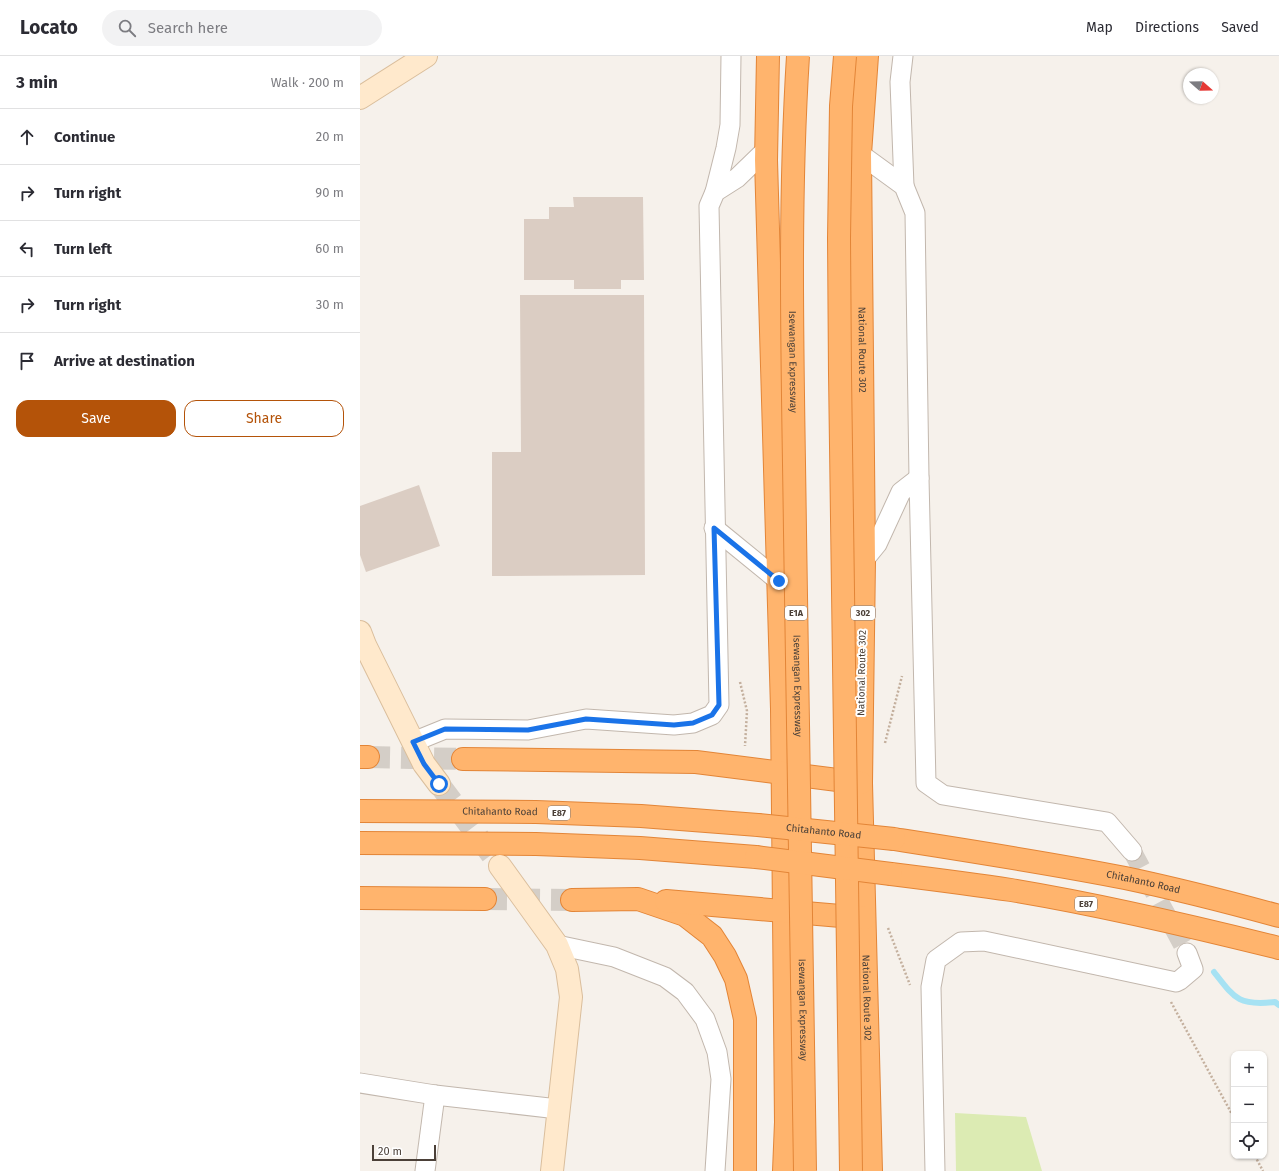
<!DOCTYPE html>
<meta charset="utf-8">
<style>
:root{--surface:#fff;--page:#f2f2f3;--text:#2b2b33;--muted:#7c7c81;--line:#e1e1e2;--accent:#b45309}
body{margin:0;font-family:"Fira Sans",sans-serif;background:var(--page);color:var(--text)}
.controls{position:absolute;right:12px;bottom:12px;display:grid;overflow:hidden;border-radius:8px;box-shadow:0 1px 3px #0004}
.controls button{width:36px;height:36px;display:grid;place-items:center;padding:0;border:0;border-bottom:1px solid var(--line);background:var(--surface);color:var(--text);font:20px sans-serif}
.compass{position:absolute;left:823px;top:12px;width:36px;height:36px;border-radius:50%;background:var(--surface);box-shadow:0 1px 3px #0004;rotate:110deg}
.scale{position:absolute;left:12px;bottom:10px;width:64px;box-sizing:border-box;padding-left:4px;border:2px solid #4b4038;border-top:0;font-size:11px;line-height:14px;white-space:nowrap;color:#4b4038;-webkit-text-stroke:3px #fff;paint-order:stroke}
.stop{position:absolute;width:12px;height:12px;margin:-9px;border:3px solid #1a73e8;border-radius:50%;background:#fff}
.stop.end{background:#1a73e8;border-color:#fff;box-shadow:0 1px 4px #0008}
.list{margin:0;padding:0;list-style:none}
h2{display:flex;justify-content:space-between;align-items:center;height:52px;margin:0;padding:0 16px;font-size:17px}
h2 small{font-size:13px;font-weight:400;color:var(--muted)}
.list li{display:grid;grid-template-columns:26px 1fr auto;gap:12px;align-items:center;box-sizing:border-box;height:56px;padding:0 16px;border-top:1px solid var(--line)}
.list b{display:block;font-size:15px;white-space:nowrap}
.list em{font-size:13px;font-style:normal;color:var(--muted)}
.actions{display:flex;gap:8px;padding:12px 16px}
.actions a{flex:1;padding:9px 0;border:1px solid var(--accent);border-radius:12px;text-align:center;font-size:14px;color:var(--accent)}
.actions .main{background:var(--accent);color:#fff}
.icon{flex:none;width:22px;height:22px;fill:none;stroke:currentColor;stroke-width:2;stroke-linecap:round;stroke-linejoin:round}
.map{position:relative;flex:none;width:919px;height:1115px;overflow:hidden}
header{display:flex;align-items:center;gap:24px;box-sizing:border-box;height:56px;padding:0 20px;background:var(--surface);border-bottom:1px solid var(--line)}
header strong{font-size:19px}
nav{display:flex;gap:22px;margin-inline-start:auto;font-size:14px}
.search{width:280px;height:36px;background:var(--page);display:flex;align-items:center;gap:10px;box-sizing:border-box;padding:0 14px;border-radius:22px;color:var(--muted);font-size:15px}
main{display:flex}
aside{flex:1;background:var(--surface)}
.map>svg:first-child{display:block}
</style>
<header>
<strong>Locato</strong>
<div class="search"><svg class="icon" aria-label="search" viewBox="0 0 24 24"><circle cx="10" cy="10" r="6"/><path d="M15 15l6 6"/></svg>Search here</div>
<nav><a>Map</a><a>Directions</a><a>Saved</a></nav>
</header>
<main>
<aside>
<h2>3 min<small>Walk · 200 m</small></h2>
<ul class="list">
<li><svg class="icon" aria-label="ahead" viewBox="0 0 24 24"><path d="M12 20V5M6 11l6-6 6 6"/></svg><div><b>Continue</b></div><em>20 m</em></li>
<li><svg class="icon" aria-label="right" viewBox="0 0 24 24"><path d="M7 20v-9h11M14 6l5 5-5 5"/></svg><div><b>Turn right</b></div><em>90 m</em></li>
<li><svg class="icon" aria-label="left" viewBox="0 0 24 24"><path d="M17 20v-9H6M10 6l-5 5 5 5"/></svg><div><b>Turn left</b></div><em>60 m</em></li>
<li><svg class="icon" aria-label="right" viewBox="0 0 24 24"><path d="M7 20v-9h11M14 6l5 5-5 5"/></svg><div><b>Turn right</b></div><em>30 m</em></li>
<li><svg class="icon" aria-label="arrive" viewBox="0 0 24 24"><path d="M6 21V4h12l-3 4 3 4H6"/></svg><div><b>Arrive at destination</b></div></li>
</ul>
<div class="actions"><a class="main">Save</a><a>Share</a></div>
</aside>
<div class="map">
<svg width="919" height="1115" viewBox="0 0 919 1115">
<rect width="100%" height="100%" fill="#f6f1eb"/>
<path fill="#dcebb3" d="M 595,1057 L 666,1061 L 682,1115 L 596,1115 Z"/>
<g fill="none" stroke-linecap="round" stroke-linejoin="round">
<path stroke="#a6e2f3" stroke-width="6" d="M 854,916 C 875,943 879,950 915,946 L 919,949"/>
</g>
<g fill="#dbcdc3">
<path d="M 213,141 L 283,141 L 284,224 L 261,224 L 261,233 L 214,233 L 214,224 L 164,224 L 164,163 L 189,163 L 189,151 L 214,151 Z"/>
<path d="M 160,239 L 284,239 L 285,519 L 132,520 L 132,396 L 161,396 Z"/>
<path d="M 59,429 L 80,490 L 6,516 L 0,499 L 0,450 Z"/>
</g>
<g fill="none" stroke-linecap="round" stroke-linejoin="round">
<path stroke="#d4cec7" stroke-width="19" stroke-dasharray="19 10" stroke-linecap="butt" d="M 772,795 L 827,897"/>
<path stroke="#d4cec7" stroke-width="22" stroke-dasharray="22 11" stroke-linecap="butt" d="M 79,728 L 140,810"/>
<g stroke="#d4cec7" stroke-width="22" stroke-dasharray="22 11" stroke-linecap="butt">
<path d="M 8,701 L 103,703"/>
<path d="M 125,843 L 212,844"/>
</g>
<g stroke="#c2b7ad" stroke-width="21">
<g id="street">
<path d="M 543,0 L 540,26 L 544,130"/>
<path d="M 500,98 L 544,130 L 555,157 L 559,422 L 566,727 L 583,739 L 747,766 L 772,795"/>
<path d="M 355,136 L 366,92 L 370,69 L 371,0"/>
<path d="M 354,472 L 419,525"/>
<path d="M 504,504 L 517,488 L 541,436 L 559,422"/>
<path d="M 53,686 L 85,673 L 168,674 L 226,663 L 314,669 L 333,667 L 352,659 L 359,649 L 349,150 L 355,136 L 377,122 L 407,93"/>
<path d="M 197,889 L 254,901 L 305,921 L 325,936 L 345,963 L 357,996 L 361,1023 L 355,1115"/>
<path d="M 0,1027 L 75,1039 L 198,1053"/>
<path d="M 65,1115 L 75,1039"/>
<path d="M 575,1115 L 571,931 L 576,904 L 601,886 L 624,885 L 816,926 L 820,924 L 833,913 L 827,897"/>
</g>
</g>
<g stroke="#dabe9c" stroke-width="24">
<g id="secondary">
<path d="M 0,42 L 66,0"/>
<path d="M 0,576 L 5,589 L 64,708 L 79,728"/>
<path d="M 140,810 L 197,889 L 207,913 L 211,941 L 192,1115"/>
</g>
</g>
<g stroke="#e38537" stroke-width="24">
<g id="highway">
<path d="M 408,0 L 406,104 L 422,653 L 426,1066 L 424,1115"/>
<path id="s1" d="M 507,0 L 500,98 L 504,504 L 501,727 L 511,1115"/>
<path d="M 0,701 L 8,701"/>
<path d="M 103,703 L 336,706 L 501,727"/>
<path id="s2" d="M 0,755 L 176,756 L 281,760 L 398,769"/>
<path id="s3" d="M 534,783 C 611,795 689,807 765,822 C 817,833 868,846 919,860"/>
<path d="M 0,787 L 176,788 L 280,792 L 396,801"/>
<path d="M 531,818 C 571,823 611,828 651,834 C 742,849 831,870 919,892"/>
<path d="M 0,842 L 125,843"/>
<path d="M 212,844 L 278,843 L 325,859 L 352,880 L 365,900 L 376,923 L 385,963 L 385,1115"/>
<path d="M 306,845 L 504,862"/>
</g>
</g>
<g stroke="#c4b09e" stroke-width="2.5" stroke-dasharray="2 2" stroke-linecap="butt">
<path d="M 380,626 L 387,655 L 385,690"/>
<path d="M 525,687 L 542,620"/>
<path d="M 528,872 L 550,929"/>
<path d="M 811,946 L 874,1062"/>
<path d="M 895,1100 L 903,1115"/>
</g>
<use href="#street" stroke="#fff" stroke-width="19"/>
<use href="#secondary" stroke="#ffe9cc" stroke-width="22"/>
<use href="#highway" stroke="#ffb46d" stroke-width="22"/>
<g stroke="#e38537" stroke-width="24" stroke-linecap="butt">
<g id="highway-bridge">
<path id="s4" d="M 438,0 C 428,158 433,318 435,476 C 438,689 442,902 445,1115"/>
<path d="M 485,0 L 481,50 L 479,182 L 480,318 L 491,1115"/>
<path id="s5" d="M 398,769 L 534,783"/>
<path d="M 396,801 L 531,818"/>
</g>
</g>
<use href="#highway-bridge" stroke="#ffb46d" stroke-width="22"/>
</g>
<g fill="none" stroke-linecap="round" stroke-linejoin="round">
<path stroke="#1a73e8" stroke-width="5" d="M 79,728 L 64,708 L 53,686 L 85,673 L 168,674 L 226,663 L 314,669 L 333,667 L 352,659 L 359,649 L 354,472 L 419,525"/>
</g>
<g text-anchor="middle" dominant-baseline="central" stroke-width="4" stroke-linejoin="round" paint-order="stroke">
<g fill="#fff" stroke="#817974" stroke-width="1">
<rect x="425" y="550" width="22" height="14" rx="3"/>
<rect x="491" y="550" width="24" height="14" rx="3"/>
<rect x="188" y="750" width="22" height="14" rx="3"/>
<rect x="715" y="841" width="22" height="14" rx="3"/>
</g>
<g font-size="9" font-weight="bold" fill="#4b4038">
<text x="436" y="557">E1A</text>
<text x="503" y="557">302</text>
<text x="199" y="757">E87</text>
<text x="726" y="848">E87</text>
</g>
<g font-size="10" fill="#4b4038" stroke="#fff">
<text stroke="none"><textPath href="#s1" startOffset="294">National Route 302</textPath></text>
<text stroke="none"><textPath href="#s4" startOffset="306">Isewangan Expressway</textPath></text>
<text transform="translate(502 617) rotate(-89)">National Route 302</text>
<text stroke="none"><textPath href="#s4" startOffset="630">Isewangan Expressway</textPath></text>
<text stroke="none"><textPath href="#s2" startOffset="140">Chitahanto Road</textPath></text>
<text stroke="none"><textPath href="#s5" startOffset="66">Chitahanto Road</textPath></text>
<text stroke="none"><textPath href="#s3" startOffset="253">Chitahanto Road</textPath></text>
<text stroke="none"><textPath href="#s1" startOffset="942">National Route 302</textPath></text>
<text stroke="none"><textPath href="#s4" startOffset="954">Isewangan Expressway</textPath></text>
</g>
</g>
</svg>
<div class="controls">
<button>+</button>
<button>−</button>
<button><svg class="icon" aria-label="locate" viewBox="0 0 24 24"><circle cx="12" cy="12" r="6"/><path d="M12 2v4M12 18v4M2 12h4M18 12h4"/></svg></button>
</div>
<svg class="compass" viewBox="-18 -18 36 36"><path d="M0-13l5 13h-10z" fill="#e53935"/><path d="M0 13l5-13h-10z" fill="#7c7c81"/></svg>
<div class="scale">20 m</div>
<div class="stop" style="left:79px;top:728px"></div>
<div class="stop end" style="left:419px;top:525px"></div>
</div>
</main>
